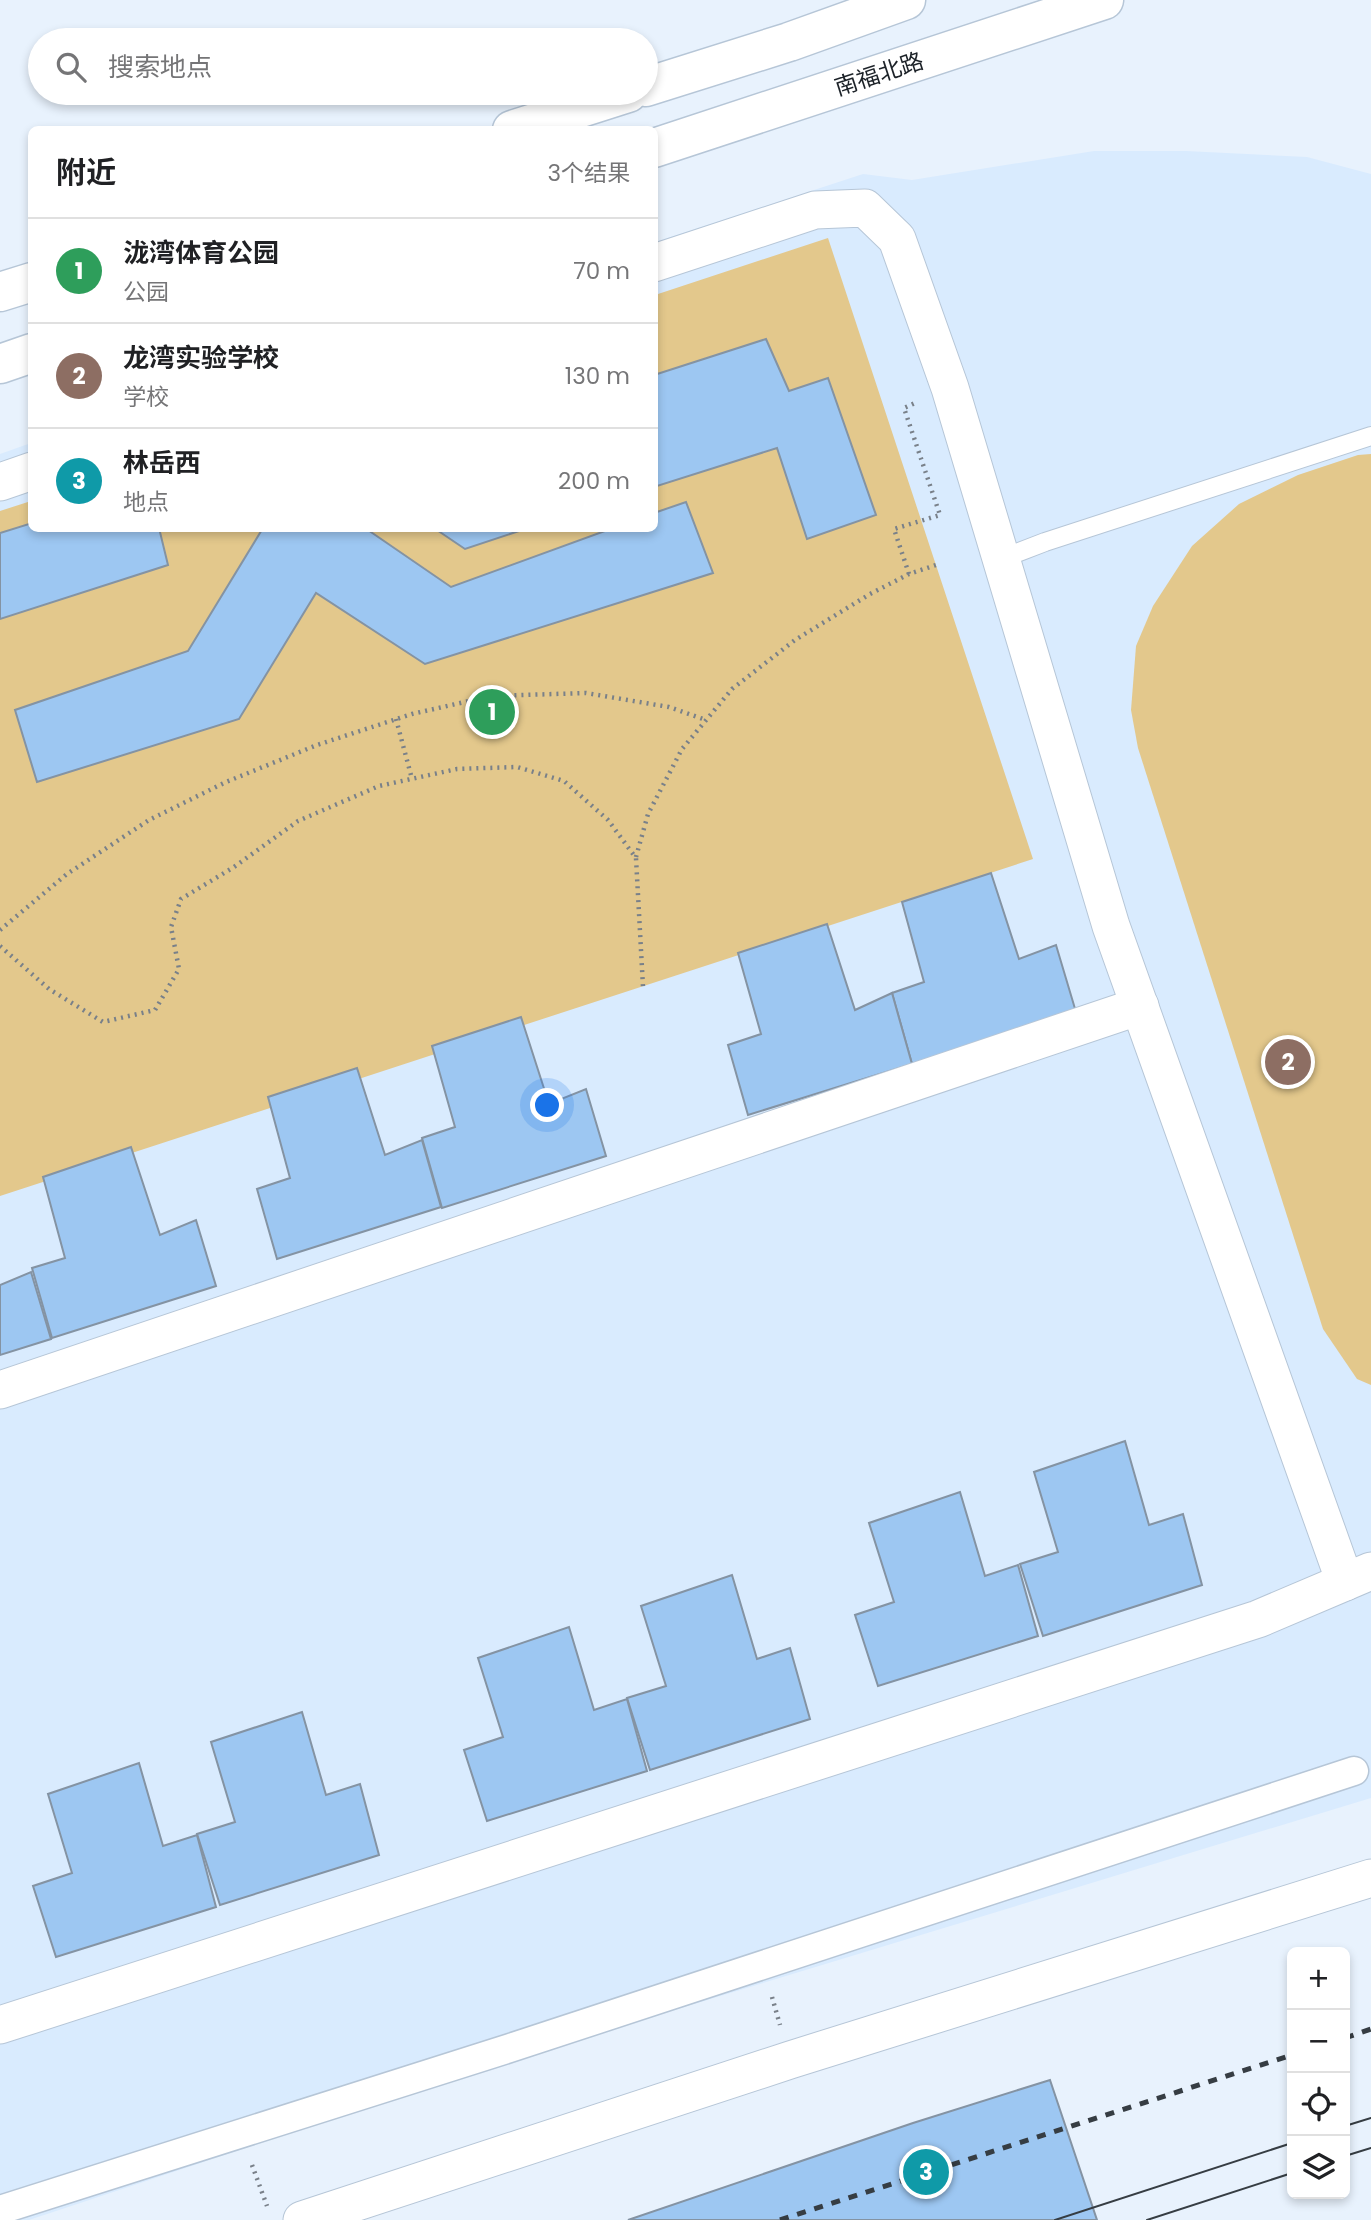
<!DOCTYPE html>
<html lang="zh">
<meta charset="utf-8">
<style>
:root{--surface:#fff;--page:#f6f6f6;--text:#202124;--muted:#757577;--line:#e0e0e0;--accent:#db2777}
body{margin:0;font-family:Poppins,"Noto Sans SC",sans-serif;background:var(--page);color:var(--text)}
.controls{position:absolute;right:21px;bottom:21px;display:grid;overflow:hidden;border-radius:10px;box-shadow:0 4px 10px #0003}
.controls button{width:63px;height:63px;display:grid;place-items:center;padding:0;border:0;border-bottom:2px solid var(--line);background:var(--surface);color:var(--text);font:35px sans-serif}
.you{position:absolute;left:548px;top:1106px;width:24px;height:24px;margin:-18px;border:5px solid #fff;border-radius:50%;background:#1a73e8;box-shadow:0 0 0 10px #1a73e833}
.badge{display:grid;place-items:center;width:46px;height:46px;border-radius:50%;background:var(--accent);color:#fff;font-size:23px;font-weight:700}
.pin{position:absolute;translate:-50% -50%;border:4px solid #fff;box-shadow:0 2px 7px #0006}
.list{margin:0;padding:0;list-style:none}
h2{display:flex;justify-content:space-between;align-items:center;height:91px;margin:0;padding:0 28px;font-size:30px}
h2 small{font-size:23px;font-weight:400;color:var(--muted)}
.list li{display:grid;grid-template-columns:46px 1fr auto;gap:21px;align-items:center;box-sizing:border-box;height:105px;padding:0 28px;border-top:2px solid var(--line)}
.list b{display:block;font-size:26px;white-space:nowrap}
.list p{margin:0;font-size:23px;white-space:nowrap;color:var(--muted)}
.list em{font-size:23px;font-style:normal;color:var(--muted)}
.icon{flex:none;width:38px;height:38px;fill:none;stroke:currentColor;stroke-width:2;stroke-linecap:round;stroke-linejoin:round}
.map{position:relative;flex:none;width:1371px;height:2220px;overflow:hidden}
.search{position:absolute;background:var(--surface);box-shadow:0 4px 10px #0003;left:28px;top:28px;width:630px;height:77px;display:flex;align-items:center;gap:18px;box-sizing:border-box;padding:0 24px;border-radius:38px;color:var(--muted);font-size:26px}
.panel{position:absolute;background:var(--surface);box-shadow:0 4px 10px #0003;left:28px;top:126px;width:630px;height:406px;border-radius:10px}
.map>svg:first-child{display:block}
</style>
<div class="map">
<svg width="1371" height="2220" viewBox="0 0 1371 2220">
<rect width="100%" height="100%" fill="#e8f2fd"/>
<path fill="#d9ebfe" d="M 1094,151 L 1186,151 L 1307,157 L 1371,174 L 1371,1798 L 513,2059 L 29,2220 L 0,2220 L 0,454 L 31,443 L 32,528 L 654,528 L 655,242 L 863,174 L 912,180 Z"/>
<g fill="#e3c88c">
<path d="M 828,238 L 1033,859 L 0,1196 L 0,511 L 31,501 L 32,528 L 654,528 L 655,295 Z"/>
<path d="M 1371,454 L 1371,1385 L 1357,1379 L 1323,1329 L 1138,748 L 1131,710 L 1136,646 L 1153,606 L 1192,546 L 1239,504 L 1298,475 L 1358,455 Z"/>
</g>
<g fill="#9dc7f2" stroke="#8493a3" stroke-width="2">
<path d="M 766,339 L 789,391 L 828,378 L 876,515 L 807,539 L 777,448 L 654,487 L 654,375 Z"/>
<path d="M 686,502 L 713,573 L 425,664 L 316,593 L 239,719 L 37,782 L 15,710 L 188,651 L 263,528 L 365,528 L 451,587 L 613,528 L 654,528 L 654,513 Z"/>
<path d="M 32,523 L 32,528 L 159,528 L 168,565 L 0,619 L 0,533 Z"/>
<path d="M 434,528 L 528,528 L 465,549 Z"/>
<path d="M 991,873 L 1019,959 L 1056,945 L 1076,1012 L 912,1064 L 892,993 L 924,982 L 902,902 Z"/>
<path d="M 827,924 L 855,1010 L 892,993 L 912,1064 L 748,1115 L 728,1045 L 761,1034 L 738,953 Z"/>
<path d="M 521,1017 L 549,1104 L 586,1089 L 606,1156 L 442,1208 L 422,1138 L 455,1127 L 432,1046 Z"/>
<path d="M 357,1068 L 385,1155 L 422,1140 L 441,1207 L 277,1259 L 257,1189 L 290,1178 L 268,1097 Z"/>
<path d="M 131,1147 L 160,1235 L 196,1220 L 216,1286 L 52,1338 L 32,1268 L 65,1258 L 43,1177 Z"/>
<path d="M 31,1272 L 51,1339 L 0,1355 L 0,1285 Z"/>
<path d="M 1125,1441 L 1149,1525 L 1183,1514 L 1202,1585 L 1043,1636 L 1020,1564 L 1058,1552 L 1034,1472 Z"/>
<path d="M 960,1492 L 985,1576 L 1018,1565 L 1038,1636 L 878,1686 L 855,1615 L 894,1602 L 869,1523 Z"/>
<path d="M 732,1575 L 757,1659 L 790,1648 L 810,1719 L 650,1770 L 627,1698 L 666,1686 L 641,1606 Z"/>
<path d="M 569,1627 L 594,1710 L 627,1699 L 647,1771 L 487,1821 L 464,1750 L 503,1737 L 478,1658 Z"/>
<path d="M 302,1712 L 326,1795 L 360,1784 L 379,1855 L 220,1905 L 197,1834 L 235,1822 L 211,1742 Z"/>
<path d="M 139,1763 L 163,1846 L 197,1835 L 216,1907 L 56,1957 L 33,1886 L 72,1873 L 48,1794 Z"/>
<path d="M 1050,2080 L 1097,2220 L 628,2220 L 913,2123 Z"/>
</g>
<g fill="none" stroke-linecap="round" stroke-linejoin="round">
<g stroke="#b6c6d7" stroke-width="20">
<path id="service" d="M 1001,559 L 1045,542 L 1371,436"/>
</g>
<g stroke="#b6c6d7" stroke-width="31">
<path id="pedestrian" d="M 0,2210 L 510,2048 L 1354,1771"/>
</g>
<g stroke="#b6c6d7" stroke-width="39">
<g id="minor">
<path d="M 654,263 L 815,210 L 865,208 L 897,239 L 950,388 L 1111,926 L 1345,1582"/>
<path d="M 0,482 L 32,471"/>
<path d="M 0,1390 L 1140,1006"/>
<path d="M 0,2025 L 1258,1619 L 1371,1571"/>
<path d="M 302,2220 L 790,2060 L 1371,1878"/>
</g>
</g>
<g stroke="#b6c6d7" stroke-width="41">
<g id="tertiary">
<path d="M 646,87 L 789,42 L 906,0"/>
<path d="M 512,130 L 628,93"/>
<path d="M 654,148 L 1104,0"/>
<path d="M 0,292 L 32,282"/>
<path d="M 0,364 L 32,353"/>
</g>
</g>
<g stroke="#798089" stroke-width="4.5" stroke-dasharray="2 5" stroke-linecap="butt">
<path d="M 909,574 L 894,529 L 940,515 L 904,408 L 915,403"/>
<path d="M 396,719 L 412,779"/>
<path d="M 636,857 L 648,814 L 682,749 L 732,689 L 795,640 L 870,594 L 909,574 L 936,565"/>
<path d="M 0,930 L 67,874 L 149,820 L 226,782 L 317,745 L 412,714 L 491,696 L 586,693 L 669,707 L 706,720"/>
<path d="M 0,946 L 49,989 L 103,1022 L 155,1010 L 179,969 L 171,927 L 181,899 L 234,867 L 298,821 L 379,786 L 457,769 L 517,767 L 564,781 L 608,820 L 636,858 L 643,987"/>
<path d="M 772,1997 L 780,2025"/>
<path d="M 252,2165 L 267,2206"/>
</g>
<use href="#service" stroke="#fff" stroke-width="18"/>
<use href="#pedestrian" stroke="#fff" stroke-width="28"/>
<use href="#minor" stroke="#fff" stroke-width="37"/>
<use href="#tertiary" stroke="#fff" stroke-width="38"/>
<g stroke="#363d43" stroke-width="2">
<path d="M 1345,2126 L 1371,2118"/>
<path d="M 1345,2156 L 1371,2148"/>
<path d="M 1055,2220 L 1292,2143"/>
<path d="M 1147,2220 L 1292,2173"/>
</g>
<g stroke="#363d43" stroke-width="5" stroke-dasharray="9 9" stroke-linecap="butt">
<path d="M 1345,2038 L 1371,2029"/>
<path d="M 780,2220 L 1292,2055"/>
</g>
</g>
<g text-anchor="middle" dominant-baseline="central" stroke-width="7" stroke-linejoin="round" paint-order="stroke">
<g font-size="23" fill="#1c2228" stroke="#fff">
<text transform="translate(879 74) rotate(-18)">南福北路</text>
</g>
</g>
</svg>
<div class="controls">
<button>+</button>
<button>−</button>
<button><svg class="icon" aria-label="locate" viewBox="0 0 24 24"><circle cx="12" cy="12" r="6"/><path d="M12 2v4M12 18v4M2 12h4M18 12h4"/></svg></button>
<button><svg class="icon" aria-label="layers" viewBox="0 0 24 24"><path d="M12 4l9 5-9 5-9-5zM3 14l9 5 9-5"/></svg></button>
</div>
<div class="you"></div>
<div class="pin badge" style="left:492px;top:712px;background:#2e9e5b">1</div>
<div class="pin badge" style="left:1288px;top:1062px;background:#8d6e63">2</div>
<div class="pin badge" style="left:926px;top:2172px;background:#0f9aa8">3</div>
<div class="search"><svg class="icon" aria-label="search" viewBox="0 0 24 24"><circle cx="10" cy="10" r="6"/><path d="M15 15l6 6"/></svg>搜索地点</div>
<section class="panel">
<h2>附近<small>3个结果</small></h2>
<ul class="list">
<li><span class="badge" style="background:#2e9e5b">1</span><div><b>泷湾体育公园</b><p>公园</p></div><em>70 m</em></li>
<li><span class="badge" style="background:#8d6e63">2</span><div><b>龙湾实验学校</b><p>学校</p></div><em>130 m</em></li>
<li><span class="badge" style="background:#0f9aa8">3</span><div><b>林岳西</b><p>地点</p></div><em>200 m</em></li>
</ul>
</section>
</div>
